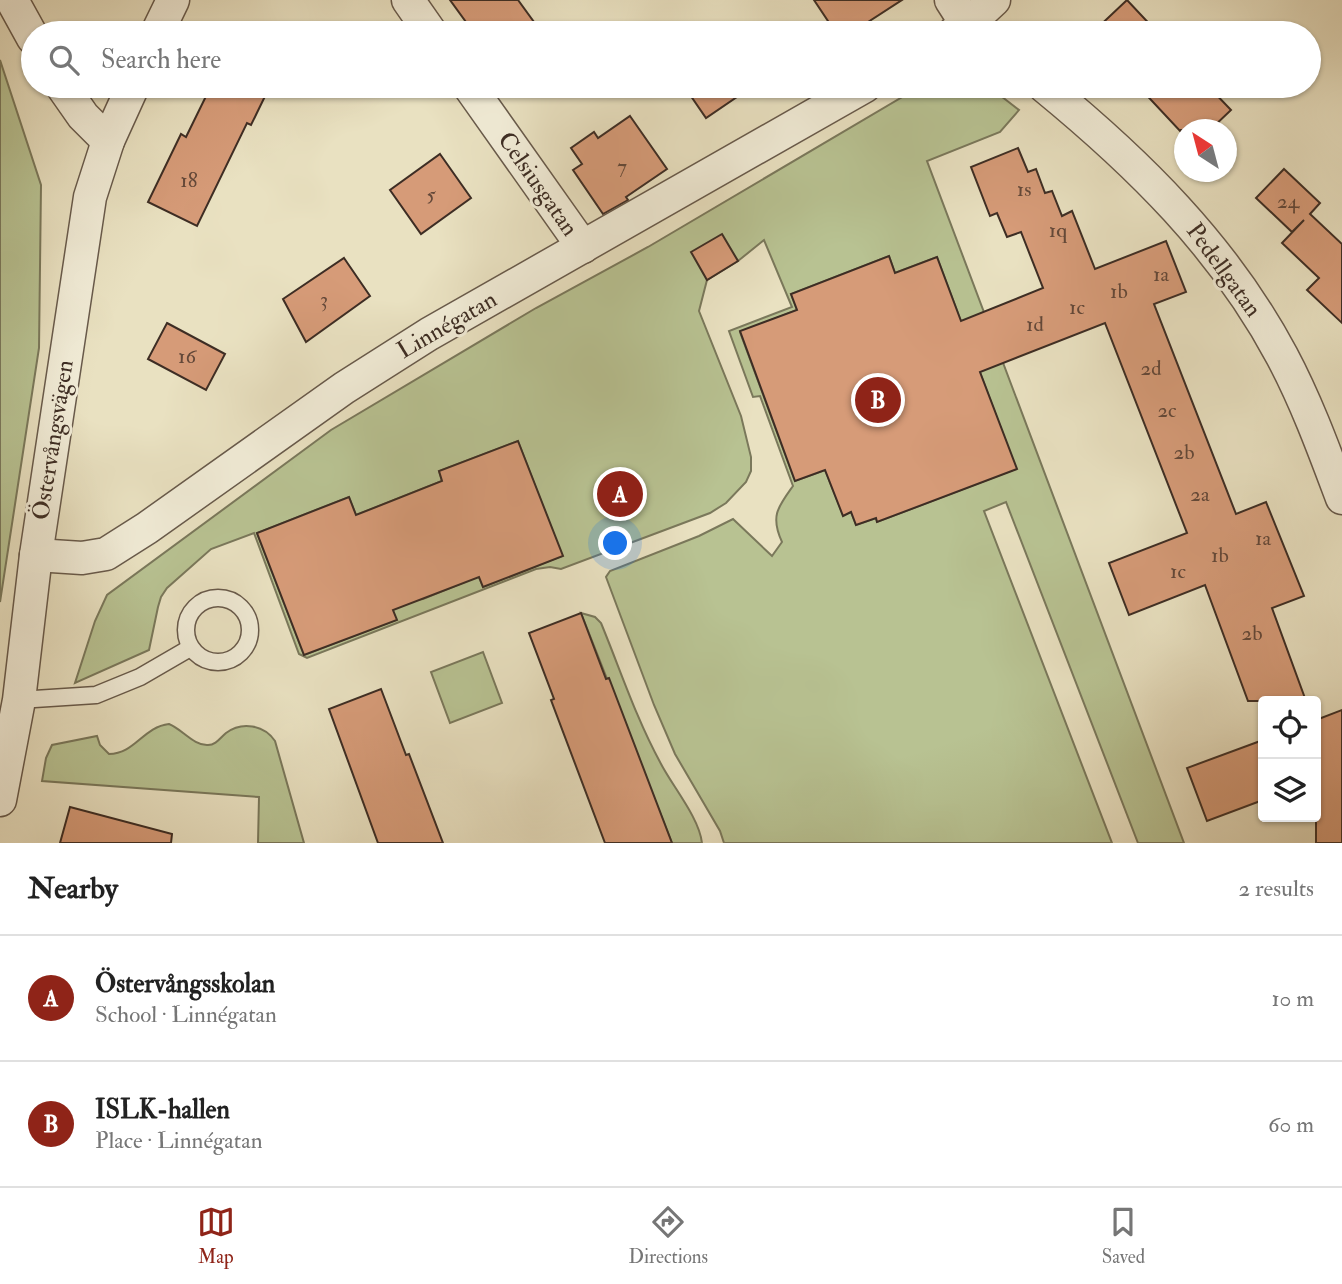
<!DOCTYPE html>
<meta charset="utf-8">
<style>
:root{--surface:#fff;--page:#f6f6f6;--text:#222;--muted:#767676;--line:#e0e0e0;--accent:#8f2418}
body{margin:0;font-family:"IM FELL Double Pica",serif;background:var(--page);color:var(--text)}
.controls{position:absolute;right:21px;bottom:21px;display:grid;overflow:hidden;border-radius:7px;box-shadow:0 2px 5px #0004}
.controls button{width:63px;height:63px;display:grid;place-items:center;padding:0;border:0;border-bottom:2px solid var(--line);background:var(--surface);color:var(--text);font:35px sans-serif}
.compass{position:absolute;left:1174px;top:119px;width:63px;height:63px;border-radius:50%;background:var(--surface);box-shadow:0 2px 5px #0004;rotate:324deg}
.you{position:absolute;left:616px;top:544px;width:24px;height:24px;margin:-18px;border:5px solid #fff;border-radius:50%;background:#1a73e8;box-shadow:0 0 0 10px #1a73e833}
.badge{display:grid;place-items:center;width:46px;height:46px;border-radius:50%;background:var(--accent);color:#fff;font-size:23px;font-weight:700}
.pin{position:absolute;translate:-50% -50%;border:4px solid #fff;box-shadow:0 2px 7px #0006}
.list{margin:0;padding:0;list-style:none}
h2{display:flex;justify-content:space-between;align-items:center;height:91px;margin:0;padding:0 28px;font-size:30px}
h2 small{font-size:23px;font-weight:400;color:var(--muted)}
.list li{display:grid;grid-template-columns:46px 1fr auto;gap:21px;align-items:center;box-sizing:border-box;height:126px;padding:0 28px;border-top:2px solid var(--line)}
.list b{display:block;font-size:26px;white-space:nowrap}
.list p{margin:0;font-size:23px;white-space:nowrap;color:var(--muted)}
.list em{font-size:23px;font-style:normal;color:var(--muted)}
.icon{flex:none;width:38px;height:38px;fill:none;stroke:currentColor;stroke-width:2;stroke-linecap:round;stroke-linejoin:round}
.map{position:relative;flex:none;width:1342px;height:843px;overflow:hidden}
.search{position:absolute;background:var(--surface);box-shadow:0 2px 5px #0004;left:21px;right:21px;top:21px;height:77px;display:flex;align-items:center;gap:18px;box-sizing:border-box;padding:0 24px;border-radius:38px;color:var(--muted);font-size:26px}
.sheet{height:343px;background:var(--surface)}
nav{display:flex;justify-content:space-around;align-items:center;box-sizing:border-box;height:98px;border-top:2px solid var(--line);background:var(--surface);font-size:19px;color:var(--muted)}
nav a{display:grid;justify-items:center;gap:4px}
nav .on{color:var(--accent)}
.map>svg:first-child{display:block}
</style>
<div class="map">
<svg width="1342" height="843" viewBox="0 0 1342 843">
<rect width="100%" height="100%" fill="#e9e1c1"/>
<filter id="stains"><feTurbulence type="fractalNoise" baseFrequency=".00286" numOctaves="4"/><feColorMatrix values="0 0 0 0 .2 0 0 0 0 .09 0 0 0 0 .02 0 0 0 .5 -.17"/></filter>
<radialGradient id="worn" r=".72"><stop offset=".6" stop-color="#630" stop-opacity="0"/><stop offset="1" stop-color="#630" stop-opacity=".3"/></radialGradient>
<g fill="#b8c292" stroke="#7a785b" stroke-width="2" fill-rule="evenodd">
<path d="M 0,60 L 41,185 L 39,348 L 0,602 Z"/>
<path d="M 921,86 L 988,86 L 1019,110 L 1000,132 L 927,161 L 1184,843 L 1138,843 L 1006,502 L 984,511 L 1112,843 L 724,843 L 720,831 L 675,754 L 654,705 L 606,577 L 610,571 L 699,536 L 733,519 L 772,556 L 782,542 C 770,516 778,507 793,486 L 760,396 L 753,397 L 729,331 L 792,307 L 764,240 L 738,261 L 707,280 L 699,311 L 741,416 L 751,457 L 751,471 L 746,482 L 726,503 L 710,513 L 561,569 L 550,567 L 536,569 L 307,658 L 299,654 L 254,533 L 211,549 L 167,588 L 161,597 L 158,607 L 149,650 L 75,683 L 95,621 L 107,595 L 331,430 L 536,308 L 648,247 ZM 889,256 L 895,273 L 937,257 L 1016,469 L 877,522 L 876,518 L 856,525 L 851,512 L 843,515 L 825,470 L 795,481 L 740,332 L 797,310 L 791,294 ZM 518,441 L 562,556 L 483,587 L 476,570 L 465,582 L 423,599 L 390,603 L 396,620 L 304,655 L 257,533 L 349,497 L 356,515 L 442,481 L 439,471 Z"/>
<path d="M 581,613 L 595,617 L 601,623 C 620,669 636,718 660,762 C 672,786 699,817 702,843 L 672,843 Z"/>
<path d="M 483,652 L 502,703 L 450,723 L 431,672 Z"/>
<path d="M 169,724 C 182,729 194,746 208,745 C 216,745 220,738 226,733 C 242,721 264,725 275,741 L 304,843 L 258,843 L 259,797 L 42,781 L 46,758 L 52,745 L 97,736 L 100,745 L 109,754 C 135,754 143,727 169,724 Z"/>
</g>
<g fill="#d69b78" stroke="#3d2d24" stroke-width="2">
<path d="M 450,0 L 518,0 L 542,33 L 474,33 Z"/>
<path d="M 814,0 L 902,0 L 851,33 L 836,33 Z"/>
<path d="M 1127,0 L 1158,33 L 1092,33 Z"/>
<path d="M 211,86 L 270,86 L 251,125 L 247,123 L 197,226 L 148,202 L 181,134 L 186,137 Z"/>
<path d="M 684,86 L 753,86 L 706,118 Z"/>
<path d="M 1138,86 L 1208,86 L 1231,110 L 1210,130 L 1181,130 L 1181,132 Z"/>
<path d="M 630,116 L 667,169 L 626,197 L 628,200 L 603,214 L 573,170 L 582,164 L 571,148 L 594,132 L 598,138 Z"/>
<path d="M 1018,148 L 1028,172 L 1036,169 L 1045,193 L 1052,191 L 1062,216 L 1072,211 L 1095,269 L 1166,241 L 1186,292 L 1154,304 L 1236,514 L 1266,502 L 1304,596 L 1272,608 L 1306,701 L 1248,701 L 1205,585 L 1129,615 L 1109,563 L 1187,533 L 1105,323 L 980,372 L 1017,469 L 877,522 L 876,518 L 856,525 L 851,512 L 843,516 L 825,470 L 795,481 L 740,331 L 797,310 L 791,294 L 889,256 L 895,273 L 937,257 L 961,321 L 1043,288 L 1021,232 L 1007,237 L 997,213 L 990,216 L 971,167 Z"/>
<path d="M 440,154 L 471,198 L 421,234 L 390,190 Z"/>
<path d="M 1284,169 L 1320,203 L 1310,214 L 1342,244 L 1342,323 L 1307,290 L 1319,278 L 1282,243 L 1304,220 L 1292,232 L 1256,198 Z"/>
<path d="M 722,234 L 738,261 L 707,280 L 691,252 Z"/>
<path d="M 344,258 L 370,296 L 306,342 L 283,299 Z"/>
<path d="M 167,323 L 225,354 L 206,390 L 148,359 Z"/>
<path d="M 518,441 L 563,556 L 483,587 L 479,577 L 393,610 L 397,620 L 304,655 L 257,533 L 349,497 L 356,515 L 442,481 L 439,471 Z"/>
<path d="M 581,613 L 606,679 L 609,678 L 672,843 L 605,843 L 551,700 L 554,699 L 529,633 Z"/>
<path d="M 381,689 L 406,755 L 409,754 L 443,843 L 378,843 L 329,709 Z"/>
<path d="M 1342,710 L 1342,843 L 1316,843 L 1316,720 Z"/>
<path d="M 1263,740 L 1263,800 L 1207,821 L 1187,768 Z"/>
<path d="M 70,807 L 172,834 L 171,843 L 60,843 Z"/>
</g>
<g fill="none" stroke-linecap="round" stroke-linejoin="round">
<g stroke="#685a4b" stroke-width="19">
<g id="lane">
<circle cx="218" cy="630" r="32"/>
<path d="M 19,700 L 96,695 L 140,677 L 190,648"/>
</g>
</g>
<g stroke="#685a4b" stroke-width="35">
<g id="street">
<path d="M 12,0 L 33,38"/>
<path d="M 408,0 L 431,33"/>
<path d="M 951,0 L 967,25 L 978,33"/>
<path d="M 157,33 L 173,0"/>
<path d="M 954,33 L 967,25 L 994,0"/>
<path d="M 62,86 L 83,116 L 108,141"/>
<path d="M 469,86 L 583,247"/>
<path d="M 1044,86 C 1138,163 1224,247 1282,356 C 1306,401 1324,450 1342,498"/>
<path d="M 36,555 L 82,558 L 106,554 L 147,528 L 344,388 L 429,334 L 865,86"/>
<path d="M 0,800 L 19,700 L 36,555 L 90,197 L 108,141 L 133,86"/>
</g>
</g>
<use href="#lane" stroke="#f1ecd7" stroke-width="16"/>
<use href="#street" stroke="#f1ecd7" stroke-width="32"/>
</g>
<g text-anchor="middle" dominant-baseline="central" stroke-width="6" stroke-linejoin="round" paint-order="stroke">
<g font-size="21" fill="#634839">
<text x="622" y="166">7</text>
<text x="189" y="180">18</text>
<text x="1024" y="189">1s</text>
<text x="431" y="194">5</text>
<text x="1288" y="201">24</text>
<text x="1058" y="230">1q</text>
<text x="1161" y="274">1a</text>
<text x="1119" y="291">1b</text>
<text x="324" y="299">3</text>
<text x="1077" y="307">1c</text>
<text x="1035" y="324">1d</text>
<text x="187" y="356">16</text>
<text x="1151" y="368">2d</text>
<text x="1167" y="410">2c</text>
<text x="1184" y="452">2b</text>
<text x="1200" y="494">2a</text>
<text x="1263" y="538">1a</text>
<text x="1220" y="555">1b</text>
<text x="1178" y="571">1c</text>
<text x="1252" y="633">2b</text>
</g>
<g font-size="24" fill="#3d2d24" stroke="#f1ecd7">
<text transform="translate(538 184) rotate(55)">Celsiusgatan</text>
<text transform="translate(1224 270) rotate(54)">Pedellgatan</text>
<text transform="translate(447 325) rotate(-30)">Linnégatan</text>
<text transform="translate(53 440) rotate(-81)">Östervångsvägen</text>
</g>
</g>
<rect width="100%" height="100%" filter="url(#stains)"/>
<rect width="100%" height="100%" fill="url(#worn)"/>
</svg>
<div class="controls">
<button><svg class="icon" aria-label="locate" viewBox="0 0 24 24"><circle cx="12" cy="12" r="6"/><path d="M12 2v4M12 18v4M2 12h4M18 12h4"/></svg></button>
<button><svg class="icon" aria-label="layers" viewBox="0 0 24 24"><path d="M12 4l9 5-9 5-9-5zM3 14l9 5 9-5"/></svg></button>
</div>
<svg class="compass" viewBox="-18 -18 36 36"><path d="M0-13l5 13h-10z" fill="#e53935"/><path d="M0 13l5-13h-10z" fill="#767676"/></svg>
<div class="you"></div>
<div class="pin badge" style="left:620px;top:494px">A</div>
<div class="pin badge" style="left:878px;top:400px">B</div>
<div class="search"><svg class="icon" aria-label="search" viewBox="0 0 24 24"><circle cx="10" cy="10" r="6"/><path d="M15 15l6 6"/></svg>Search here</div>
</div>
<section class="sheet">
<h2>Nearby<small>2 results</small></h2>
<ul class="list">
<li><span class="badge">A</span><div><b>Östervångsskolan</b><p>School · Linnégatan</p></div><em>10 m</em></li>
<li><span class="badge">B</span><div><b>ISLK-hallen</b><p>Place · Linnégatan</p></div><em>60 m</em></li>
</ul>
</section>
<nav>
<a class="on"><svg class="icon" aria-label="map" viewBox="0 0 24 24"><path d="M3 6l6-2 6 2 6-2v14l-6 2-6-2-6 2zM9 4v14M15 6v14"/></svg>Map</a>
<a><svg class="icon" aria-label="directions" viewBox="0 0 24 24"><path d="M12 3l9 9-9 9-9-9zM9 14v-3h6M13 9l2 2-2 2"/></svg>Directions</a>
<a><svg class="icon" aria-label="saved" viewBox="0 0 24 24"><path d="M7 4h10v16l-5-4-5 4z"/></svg>Saved</a>
</nav>
